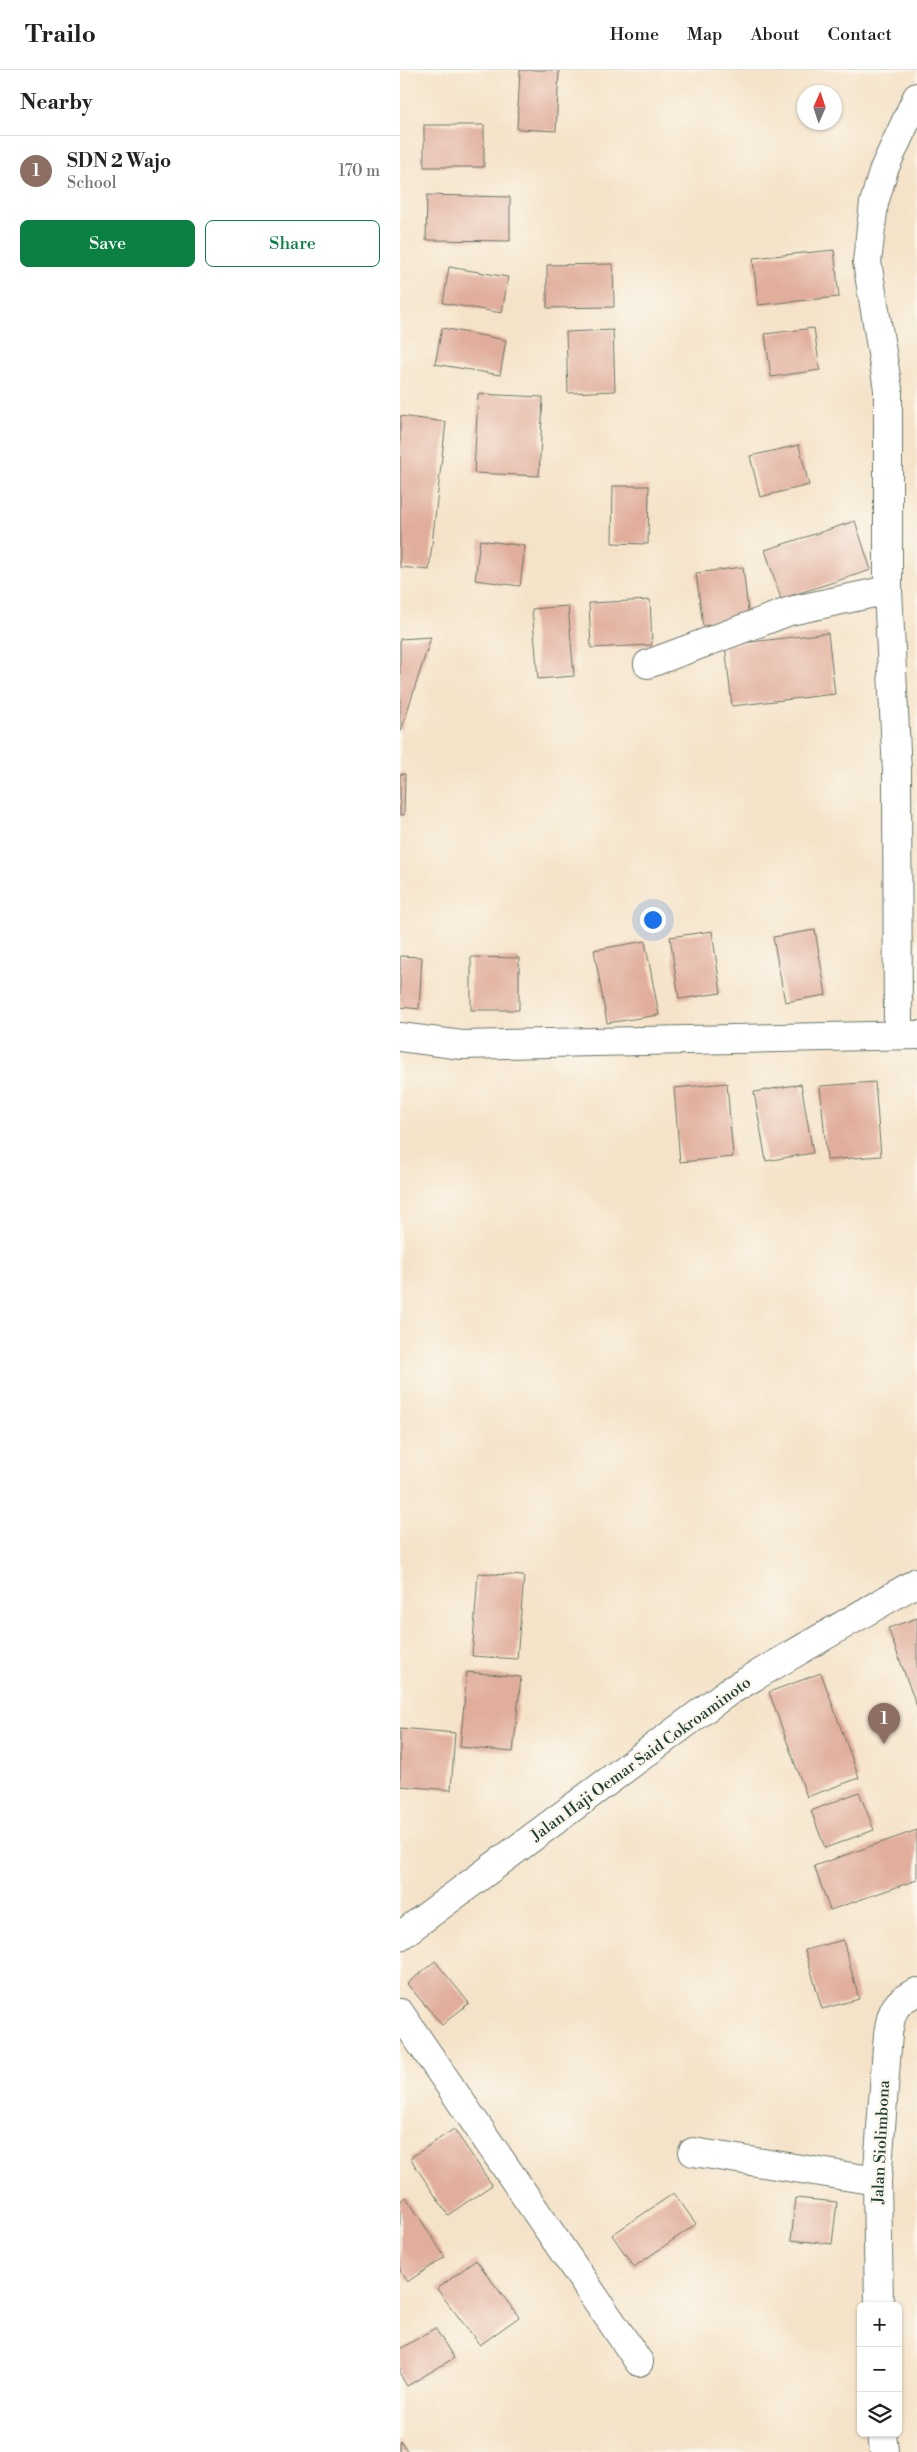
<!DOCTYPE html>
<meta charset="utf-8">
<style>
:root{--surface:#fff;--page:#f2f2f2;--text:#202124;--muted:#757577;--line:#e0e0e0;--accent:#0b8043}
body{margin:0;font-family:"Libre Bodoni",serif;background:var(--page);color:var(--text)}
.controls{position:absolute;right:15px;bottom:15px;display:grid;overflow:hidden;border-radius:8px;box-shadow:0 1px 4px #0004}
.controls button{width:45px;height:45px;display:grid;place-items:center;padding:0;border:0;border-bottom:1px solid var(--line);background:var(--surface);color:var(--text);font:25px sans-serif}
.compass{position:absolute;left:397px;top:15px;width:45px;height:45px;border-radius:50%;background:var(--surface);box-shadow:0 1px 4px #0004;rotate:3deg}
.you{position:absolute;left:252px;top:849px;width:18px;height:18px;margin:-12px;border:4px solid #fff;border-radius:50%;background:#1a73e8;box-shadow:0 0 0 8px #1a73e833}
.badge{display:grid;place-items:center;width:32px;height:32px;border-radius:50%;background:var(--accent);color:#fff;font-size:16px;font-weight:700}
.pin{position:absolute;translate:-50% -41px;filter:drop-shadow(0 1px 2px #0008)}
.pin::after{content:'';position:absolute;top:26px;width:18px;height:15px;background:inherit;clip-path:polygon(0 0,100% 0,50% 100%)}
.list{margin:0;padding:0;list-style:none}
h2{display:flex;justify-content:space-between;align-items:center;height:65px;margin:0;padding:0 20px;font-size:21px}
h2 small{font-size:16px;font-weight:400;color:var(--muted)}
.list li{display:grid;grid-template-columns:32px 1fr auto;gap:15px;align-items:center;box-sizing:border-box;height:70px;padding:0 20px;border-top:1px solid var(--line)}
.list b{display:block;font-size:19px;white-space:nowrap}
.list p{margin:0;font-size:16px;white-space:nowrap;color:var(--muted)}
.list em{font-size:16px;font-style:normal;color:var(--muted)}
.actions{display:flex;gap:10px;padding:15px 20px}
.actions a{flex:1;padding:11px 0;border:1px solid var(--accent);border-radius:8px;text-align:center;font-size:18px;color:var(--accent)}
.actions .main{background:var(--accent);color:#fff}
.icon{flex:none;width:28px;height:28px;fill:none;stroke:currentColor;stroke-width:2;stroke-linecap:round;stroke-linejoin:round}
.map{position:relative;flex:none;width:517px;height:2382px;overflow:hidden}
header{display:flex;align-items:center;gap:30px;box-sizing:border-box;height:70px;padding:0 25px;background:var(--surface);border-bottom:1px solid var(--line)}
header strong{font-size:24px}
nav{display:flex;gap:28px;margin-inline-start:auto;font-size:18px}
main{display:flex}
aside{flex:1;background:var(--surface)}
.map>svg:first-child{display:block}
</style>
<header>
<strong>Trailo</strong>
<nav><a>Home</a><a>Map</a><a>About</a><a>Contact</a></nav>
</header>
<main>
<aside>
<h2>Nearby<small></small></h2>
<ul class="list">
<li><span class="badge" style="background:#8d6e63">1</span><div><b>SDN 2 Wajo</b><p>School</p></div><em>170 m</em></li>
</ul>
<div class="actions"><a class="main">Save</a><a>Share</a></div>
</aside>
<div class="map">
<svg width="517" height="2382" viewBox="0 0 517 2382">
<rect width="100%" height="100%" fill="#fbf7ec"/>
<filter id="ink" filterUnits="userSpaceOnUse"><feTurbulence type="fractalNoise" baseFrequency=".02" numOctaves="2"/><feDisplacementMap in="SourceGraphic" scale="10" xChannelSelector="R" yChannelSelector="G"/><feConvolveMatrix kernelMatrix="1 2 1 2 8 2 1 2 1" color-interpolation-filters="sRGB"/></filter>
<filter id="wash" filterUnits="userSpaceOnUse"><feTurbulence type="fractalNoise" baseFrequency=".0096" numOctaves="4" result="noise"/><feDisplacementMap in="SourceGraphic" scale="20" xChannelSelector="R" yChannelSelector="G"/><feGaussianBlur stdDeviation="1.12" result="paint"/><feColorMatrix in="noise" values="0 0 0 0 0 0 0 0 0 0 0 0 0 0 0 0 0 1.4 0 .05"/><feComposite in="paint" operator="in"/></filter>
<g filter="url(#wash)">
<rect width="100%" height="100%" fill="#f5e3c9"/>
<g id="blocks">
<g fill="#e1ad9c">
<path d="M 120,0 L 159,0 L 156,61 L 117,59 Z"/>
<rect x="24" y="55" width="60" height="42"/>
<path d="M 27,125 L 110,127 L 110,171 L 26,170 Z"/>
<path d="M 434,180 L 439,227 L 358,235 L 353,188 Z"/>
<path d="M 213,194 L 214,237 L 147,238 L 147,195 Z"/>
<path d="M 49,197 L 108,207 L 102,243 L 43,233 Z"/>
<path d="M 42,258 L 106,270 L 100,305 L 35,294 Z"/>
<path d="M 414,258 L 420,300 L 371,307 L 365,264 Z"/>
<path d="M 213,260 L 215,321 L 168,323 L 166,262 Z"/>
<path d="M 78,324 L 143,327 L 139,406 L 74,403 Z"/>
<path d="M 0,346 L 46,352 L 29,500 L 0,497 Z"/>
<path d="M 399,375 L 409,415 L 360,427 L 350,386 Z"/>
<path d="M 213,416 L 249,416 L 248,474 L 212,473 Z"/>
<path d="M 455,451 L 471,500 L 381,529 L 365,480 Z"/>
<path d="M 80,470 L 125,476 L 120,516 L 75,510 Z"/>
<path d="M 343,497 L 349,550 L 303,556 L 296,503 Z"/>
<path d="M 250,530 L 252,575 L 191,578 L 189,533 Z"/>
<path d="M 168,536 L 174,606 L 138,609 L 132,539 Z"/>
<path d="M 428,563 L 435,624 L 332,636 L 325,575 Z"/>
<path d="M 31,567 L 0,664 L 0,569 Z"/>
<path d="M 0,704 L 5,704 L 4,745 L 0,745 Z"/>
<path d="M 415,860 L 426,925 L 385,932 L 373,867 Z"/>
<path d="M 312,861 L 321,923 L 279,929 L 270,867 Z"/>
<path d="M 245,871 L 259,945 L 207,953 L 194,880 Z"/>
<path d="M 0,886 L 22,887 L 19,939 L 0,937 Z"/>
<path d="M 71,887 L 119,888 L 119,940 L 71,940 Z"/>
<path d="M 475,1012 L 481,1086 L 427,1090 L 420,1016 Z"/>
<path d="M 327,1013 L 333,1087 L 280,1092 L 274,1018 Z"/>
<path d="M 401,1014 L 413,1083 L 366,1091 L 354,1022 Z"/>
<path d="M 78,1503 L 124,1506 L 117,1589 L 72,1586 Z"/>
<path d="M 517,1548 L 517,1637 L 488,1558 Z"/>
<path d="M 67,1602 L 121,1607 L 113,1682 L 60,1677 Z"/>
<path d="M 421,1603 L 459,1708 L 407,1727 L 369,1622 Z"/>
<path d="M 0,1658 L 55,1663 L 51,1720 L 0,1716 Z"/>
<path d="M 459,1722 L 474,1760 L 425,1778 L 411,1741 Z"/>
<path d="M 517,1760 L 517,1810 L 430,1840 L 414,1796 Z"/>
<path d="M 443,1870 L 459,1929 L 422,1939 L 405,1880 Z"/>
<path d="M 35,1891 L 69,1933 L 42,1955 L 7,1914 Z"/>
<path d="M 54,2059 L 92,2115 L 48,2145 L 10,2088 Z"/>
<path d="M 274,2123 L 296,2154 L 234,2197 L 212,2165 Z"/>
<path d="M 6,2127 L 45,2187 L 7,2212 L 0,2201 L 0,2131 Z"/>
<path d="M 396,2128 L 437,2132 L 432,2174 L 391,2170 Z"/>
<path d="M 76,2190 L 119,2247 L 80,2275 L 37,2219 Z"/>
<path d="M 35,2258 L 54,2288 L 7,2316 L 0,2304 L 0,2279 Z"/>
<path d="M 0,2370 L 8,2382 L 0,2382 Z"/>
</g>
</g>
</g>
<g filter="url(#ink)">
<use href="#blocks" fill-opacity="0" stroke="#6a7768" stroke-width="1"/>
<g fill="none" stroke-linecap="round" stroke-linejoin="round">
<g stroke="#6a7768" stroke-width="30">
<g id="minor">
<path d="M 248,594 L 390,541 L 488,520"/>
<path d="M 498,965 L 497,702 L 488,520 L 488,319 L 467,192 L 474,133 L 484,99 L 517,27"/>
<path d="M 0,967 L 62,975 L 517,965"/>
<path d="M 0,1866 L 328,1622 L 517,1512"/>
<path d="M 0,1943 L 239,2292"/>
<path d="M 293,2082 L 477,2111"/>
<path d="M 479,2236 L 477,2111 L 488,1964 C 491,1941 495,1931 517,1922"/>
<path d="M 482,2363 L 484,2382"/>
</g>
</g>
<use href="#minor" stroke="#fff" stroke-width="28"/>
</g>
</g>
<g text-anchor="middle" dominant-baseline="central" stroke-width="5" stroke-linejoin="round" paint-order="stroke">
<g font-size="16" fill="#1f3d34" stroke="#fbf7ec">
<text transform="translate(241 1689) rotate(-36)">Jalan Haji Oemar Said Cokroaminoto</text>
<text transform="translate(481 2072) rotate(-87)">Jalan Siolimbona</text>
</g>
</g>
</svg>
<div class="controls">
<button>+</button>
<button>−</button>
<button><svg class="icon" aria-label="layers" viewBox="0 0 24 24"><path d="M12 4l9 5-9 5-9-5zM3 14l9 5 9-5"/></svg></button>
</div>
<svg class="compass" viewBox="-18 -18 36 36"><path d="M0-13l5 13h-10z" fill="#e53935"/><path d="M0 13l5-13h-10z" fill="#757577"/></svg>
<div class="you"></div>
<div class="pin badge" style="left:484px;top:1674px;background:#8d6e63">1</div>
</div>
</main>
